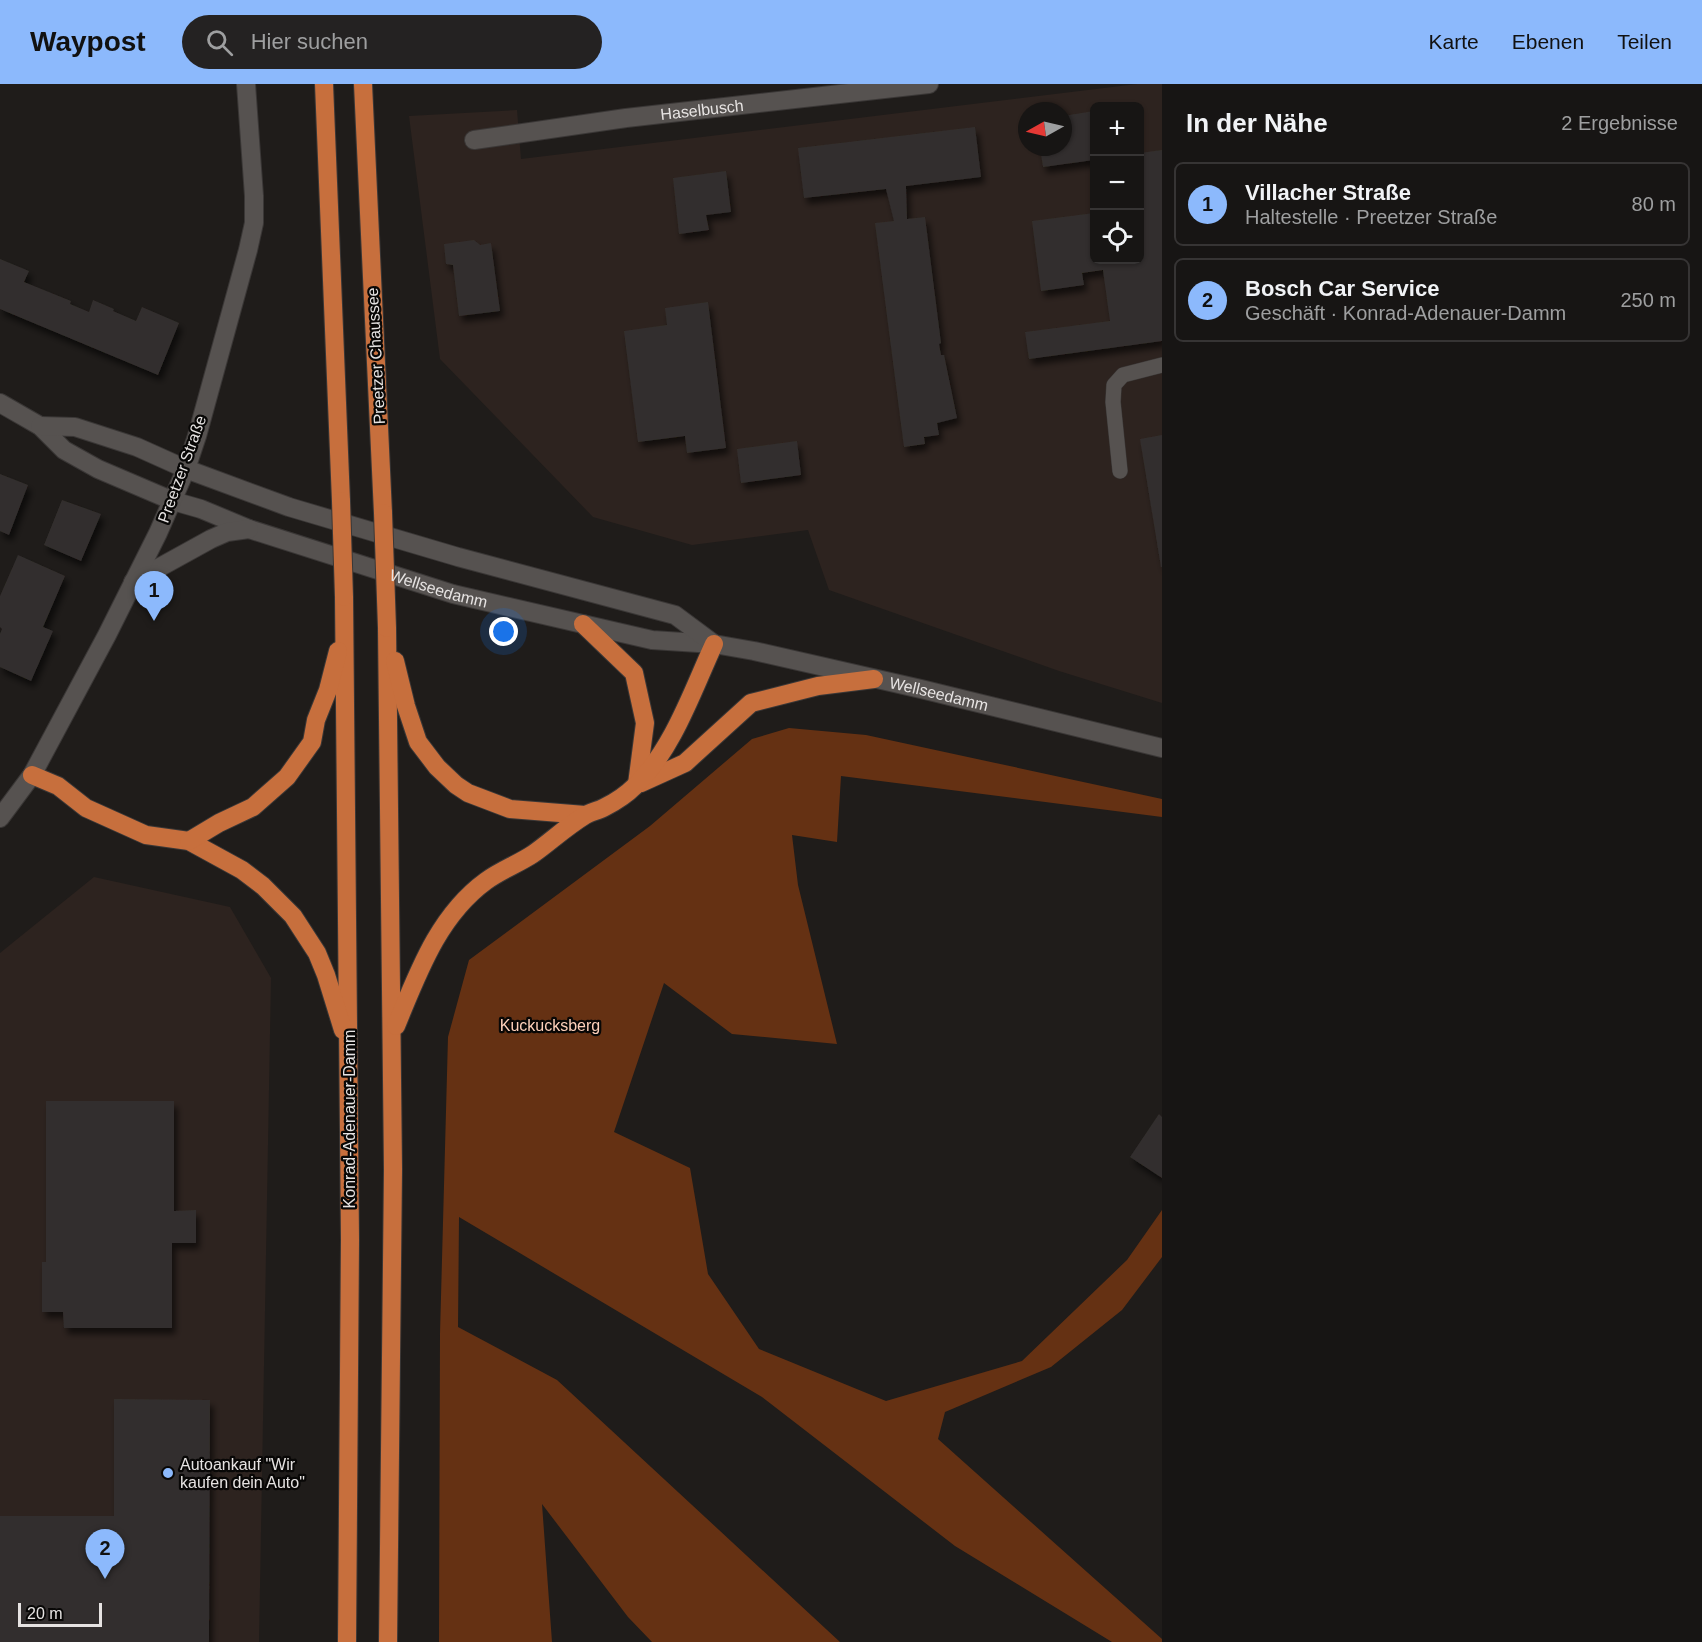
<!DOCTYPE html>
<html lang="de">
<meta charset="utf-8">
<style>
:root{--surface:#171514;--page:#242222;--text:#f1f3f6;--muted:#9e9fa0;--line:#363434;--accent:#8cb9fc}
body{margin:0;font-family:Helvetica,sans-serif;background:var(--page);color:var(--text)}
.controls{position:absolute;right:18px;top:18px;display:grid;overflow:hidden;border-radius:9px;box-shadow:0 2px 4px #0004}
.controls button{width:54px;height:54px;display:grid;place-items:center;padding:0;border:0;border-bottom:2px solid var(--line);background:var(--surface);color:var(--text);font:30px sans-serif}
.compass{position:absolute;left:1018px;top:18px;width:54px;height:54px;border-radius:50%;background:var(--surface);box-shadow:0 2px 4px #0004;rotate:262deg}
.scale{position:absolute;left:18px;bottom:15px;width:84px;box-sizing:border-box;padding-left:6px;border:3px solid #e6e3e2;border-top:0;font-size:16px;line-height:21px;white-space:nowrap;color:#e6e3e2;-webkit-text-stroke:4px #080706;paint-order:stroke}
.you{position:absolute;left:504px;top:548px;width:21px;height:21px;margin:-15px;border:4px solid #fff;border-radius:50%;background:#1a73e8;box-shadow:0 0 0 9px #1a73e833}
.badge{display:grid;place-items:center;width:39px;height:39px;border-radius:50%;background:var(--accent);color:#111;font-size:20px;font-weight:700}
.pin{position:absolute;translate:-50% -50px;filter:drop-shadow(0 2px 3px #0008)}
.pin::after{content:'';position:absolute;top:32px;width:21px;height:18px;background:inherit;clip-path:polygon(0 0,100% 0,50% 100%)}
.list{margin:0;padding:0;list-style:none}
h2{display:flex;justify-content:space-between;align-items:center;height:78px;margin:0;padding:0 24px;font-size:26px}
h2 small{font-size:20px;font-weight:400;color:var(--muted)}
.list li{display:grid;grid-template-columns:39px 1fr auto;gap:18px;align-items:center;box-sizing:border-box;height:84px;margin:0 12px 12px;padding:0 12px;border:2px solid var(--line);border-radius:9px}
.list b{display:block;font-size:22px;white-space:nowrap}
.list p{margin:0;font-size:20px;white-space:nowrap;color:var(--muted)}
.list em{font-size:20px;font-style:normal;color:var(--muted)}
.icon{flex:none;width:33px;height:33px;fill:none;stroke:currentColor;stroke-width:2;stroke-linecap:round;stroke-linejoin:round}
.map{position:relative;flex:none;width:1162px;height:1558px;overflow:hidden}
header{display:flex;align-items:center;gap:36px;box-sizing:border-box;height:84px;padding:0 30px;background:var(--accent);color:#111}
header strong{font-size:28px}
nav{display:flex;gap:33px;margin-inline-start:auto;font-size:21px}
.search{width:420px;height:54px;background:var(--page);display:flex;align-items:center;gap:15px;box-sizing:border-box;padding:0 21px;border-radius:33px;color:var(--muted);font-size:22px}
main{display:flex}
aside{flex:1;background:var(--surface)}
.map>svg:first-child{display:block}
</style>
<header>
<strong>Waypost</strong>
<div class="search"><svg class="icon" aria-label="search" viewBox="0 0 24 24"><circle cx="10" cy="10" r="6"/><path d="M15 15l6 6"/></svg>Hier suchen</div>
<nav><a>Karte</a><a>Ebenen</a><a>Teilen</a></nav>
</header>
<main>
<div class="map">
<svg width="1162" height="1558" viewBox="0 0 1162 1558">
<defs>
<filter id="shadow"><feDropShadow dx="3.5" dy="6" stdDeviation="3" flood-color="#0009"/></filter>
</defs>
<rect width="100%" height="100%" fill="#1f1c1a"/>
<g fill="#2d231f" fill-rule="evenodd">
<path d="M 1137,0 L 1162,0 L 1162,619 L 1059,587 L 829,506 L 808,446 L 692,461 L 593,433 L 440,275 L 409,32 L 517,26 L 521,75 ZM 1094,22 L 1140,22 L 1140,176 L 1094,176 ZM 1027,27 L 1063,27 L 1063,63 L 1027,63 Z"/>
<path d="M 94,793 L 230,823 L 271,894 L 259,1558 L 0,1558 L 0,869 Z"/>
</g>
<path fill="#653113" d="M 789,644 L 866,651 L 1162,715 L 1162,733 L 841,692 L 837,758 L 792,751 L 798,801 L 837,960 L 732,950 L 664,899 L 614,1048 L 690,1084 L 708,1190 L 759,1265 L 886,1317 L 1022,1277 L 1127,1176 L 1162,1126 L 1162,1173 L 1122,1226 L 1051,1283 L 945,1328 L 938,1355 L 1162,1555 L 1162,1558 L 1112,1558 L 955,1462 L 762,1313 L 459,1133 L 458,1243 L 557,1296 L 840,1558 L 652,1558 L 628,1533 L 542,1420 L 552,1558 L 439,1558 L 440,1250 L 448,953 L 469,876 L 650,742 L 752,655 Z"/>
<g fill="#332f2d" filter="url(#shadow)">
<path d="M 1094,27 L 1094,76 L 1043,83 L 1040,63 L 1063,63 L 1063,32 Z"/>
<path d="M 975,43 L 981,93 L 906,102 L 907,135 L 925,133 L 941,259 L 939,260 L 941,271 L 944,271 L 957,334 L 937,339 L 939,351 L 924,353 L 925,360 L 904,363 L 875,139 L 894,137 L 886,105 L 804,114 L 798,64 Z"/>
<path d="M 1162,66 L 1162,257 L 1029,275 L 1025,248 L 1110,237 L 1103,186 L 1082,189 L 1084,201 L 1041,207 L 1032,137 L 1094,129 L 1094,176 L 1140,176 L 1140,69 Z"/>
<path d="M 726,87 L 731,128 L 706,131 L 709,146 L 679,150 L 673,94 Z"/>
<path d="M 474,156 L 480,161 L 491,159 L 500,227 L 459,232 L 453,181 L 446,180 L 444,160 Z"/>
<path d="M 0,175 L 29,187 L 24,198 L 71,217 L 70,220 L 89,228 L 93,216 L 114,225 L 113,227 L 136,237 L 142,223 L 179,239 L 158,291 L 0,225 Z"/>
<path d="M 708,218 L 726,364 L 687,369 L 685,352 L 638,358 L 624,247 L 667,241 L 665,224 Z"/>
<path d="M 1162,351 L 1162,483 L 1161,483 L 1140,355 Z"/>
<path d="M 797,357 L 801,391 L 741,399 L 737,365 Z"/>
<path d="M 0,390 L 28,401 L 9,451 L 0,447 Z"/>
<path d="M 62,416 L 101,430 L 81,477 L 44,461 Z"/>
<path d="M 18,471 L 65,492 L 43,543 L 53,547 L 31,597 L 0,583 L 0,550 L 2,545 L 0,543 L 0,512 Z"/>
<path d="M 46,1017 L 174,1017 L 174,1127 L 196,1126 L 196,1159 L 172,1159 L 172,1244 L 64,1244 L 63,1228 L 42,1228 L 42,1178 L 46,1178 Z"/>
<path d="M 1159,1030 L 1162,1033 L 1162,1094 L 1130,1073 Z"/>
<path d="M 114,1315 L 210,1316 L 209,1558 L 0,1558 L 0,1432 L 114,1432 Z"/>
</g>
<g fill="none" stroke-linecap="round" stroke-linejoin="round">
<g stroke="#3a3736" stroke-width="16">
<path id="service" d="M 1120,387 L 1113,318 L 1114,301 L 1123,291 L 1162,281"/>
</g>
<g stroke="#3a3736" stroke-width="20">
<g id="minor">
<path id="s1" d="M 474,56 L 626,34 L 929,0"/>
<path d="M 186,385 L 197,352 L 248,166 L 254,139 L 254,112 L 246,0"/>
</g>
</g>
<g stroke="#3a3736" stroke-width="20">
<g id="tertiary">
<path d="M 0,319 L 40,342 L 64,366 L 98,385 L 173,417"/>
<path d="M 40,342 L 75,343 L 137,363 L 186,385"/>
<path d="M 0,734 L 32,691"/>
</g>
</g>
<g stroke="#3a3736" stroke-width="20">
<g id="secondary">
<path id="s2" d="M 173,417 L 201,425 L 249,445 L 453,510 L 652,556 L 714,560 L 754,567 L 921,605 L 1162,664"/>
<path d="M 133,498 L 211,455 L 227,448 L 249,445"/>
<path d="M 32,691 L 107,551 L 158,449 L 186,385 L 289,423 L 458,473 L 675,531 L 714,560"/>
</g>
</g>
<g stroke="#3a3736" stroke-width="20">
<g id="trunk">
<path d="M 324,0 L 341,417"/>
<path d="M 363,0 L 383,429"/>
<path d="M 344,513 L 350,1156 L 347,1558"/>
<path d="M 583,540 L 634,589 L 645,639 L 637,700"/>
<path d="M 387,544 L 393,1085 L 388,1558"/>
<path d="M 395,577 L 406,622 L 418,658 L 437,683 L 456,701 L 468,709 L 510,725 L 585,731"/>
<path d="M 32,691 L 58,702 L 86,724 L 146,751 L 189,757 L 242,786 L 263,802 L 293,832 L 317,869 L 326,891 L 343,946"/>
<path d="M 641,699 L 685,679 L 751,619 L 818,602 L 874,595"/>
<path d="M 189,757 L 219,739 L 253,723 L 287,693 L 312,658 L 316,636 L 328,606 L 338,567"/>
<path d="M 396,942 C 418,889 438,832 486,797 C 501,786 518,780 533,770 C 550,758 566,743 584,732 C 590,728 598,727 605,723 C 615,718 627,710 635,702 C 673,665 692,608 714,560"/>
</g>
</g>
<use href="#service" stroke="#565250" stroke-width="15"/>
<use href="#minor" stroke="#565250" stroke-width="18"/>
<use href="#tertiary" stroke="#565250" stroke-width="18"/>
<use href="#secondary" stroke="#565250" stroke-width="18"/>
<use href="#trunk" stroke="#c76f3d" stroke-width="18"/>
<g stroke="#3a3736" stroke-width="20" stroke-linecap="butt">
<g id="trunk-bridge">
<path d="M 341,417 L 344,513"/>
<path d="M 383,429 L 387,544"/>
</g>
</g>
<use href="#trunk-bridge" stroke="#c76f3d" stroke-width="18"/>
</g>
<circle fill="#8cb9fc" stroke="#080706" stroke-width="2" cx="168" cy="1389" r="6"/>
<g text-anchor="middle" dominant-baseline="central" stroke-width="4.5" stroke-linejoin="round" paint-order="stroke">
<g font-size="16" fill="#e6e3e2" stroke="#080706">
<text stroke="none"><textPath href="#s1" startOffset="230">Haselbusch</textPath></text>
<text transform="translate(376 272) rotate(-93)">Preetzer Chaussee</text>
<text transform="translate(182 385) rotate(-70)">Preetzer Straße</text>
<text stroke="none"><textPath href="#s2" startOffset="280">Wellseedamm</textPath></text>
<text stroke="none"><textPath href="#s2" startOffset="792">Wellseedamm</textPath></text>
<text transform="translate(349 1035) rotate(-90)">Konrad-Adenauer-Damm</text>
</g>
<g font-size="16" fill="#fed0ba" stroke="#080706">
<text x="550" y="941">Kuckucksberg</text>
</g>
<g font-size="16" fill="#e6e3e2" stroke="#080706" text-anchor="start">
<text x="180" y="1380">Autoankauf "Wir<tspan x="180" dy="18">kaufen dein Auto"</tspan></text>
</g>
</g>
</svg>
<div class="controls">
<button>+</button>
<button>−</button>
<button><svg class="icon" aria-label="locate" viewBox="0 0 24 24"><circle cx="12" cy="12" r="6"/><path d="M12 2v4M12 18v4M2 12h4M18 12h4"/></svg></button>
</div>
<svg class="compass" viewBox="-18 -18 36 36"><path d="M0-13l5 13h-10z" fill="#e53935"/><path d="M0 13l5-13h-10z" fill="#9e9fa0"/></svg>
<div class="scale">20 m</div>
<div class="you"></div>
<div class="pin badge" style="left:154px;top:537px">1</div>
<div class="pin badge" style="left:105px;top:1495px">2</div>
</div>
<aside>
<h2>In der Nähe<small>2 Ergebnisse</small></h2>
<ul class="list">
<li><span class="badge">1</span><div><b>Villacher Straße</b><p>Haltestelle · Preetzer Straße</p></div><em>80 m</em></li>
<li><span class="badge">2</span><div><b>Bosch Car Service</b><p>Geschäft · Konrad-Adenauer-Damm</p></div><em>250 m</em></li>
</ul>
</aside>
</main>
